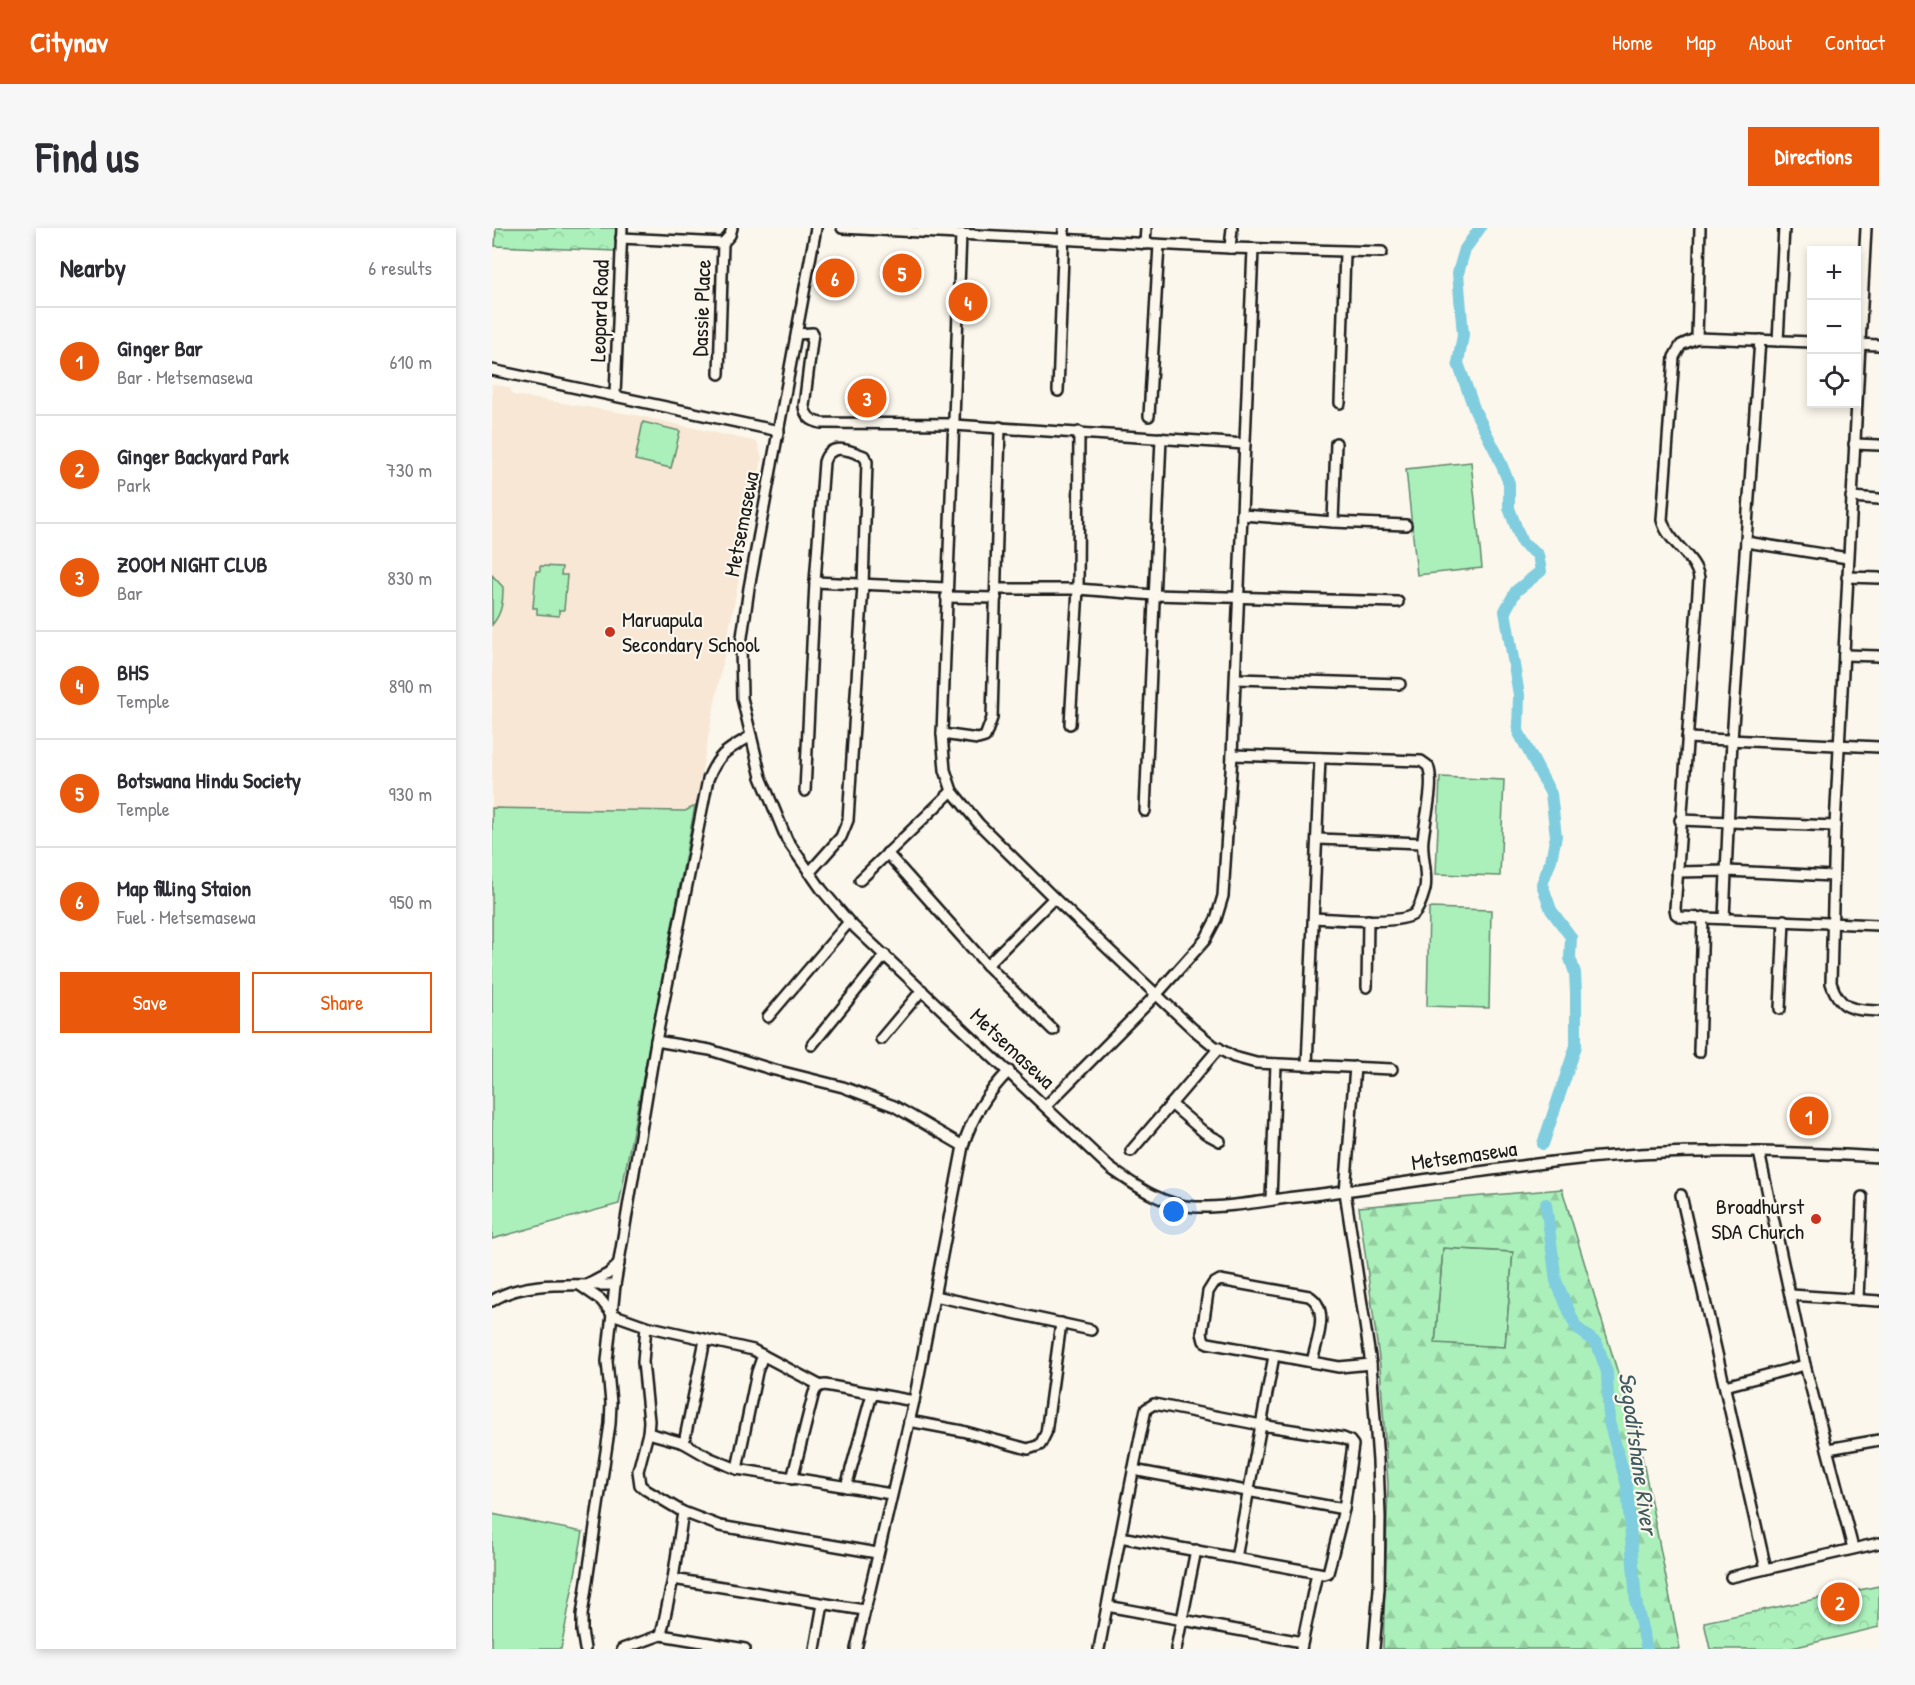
<!DOCTYPE html>
<meta charset="utf-8">
<style>
:root{--surface:#fff;--page:#f7f7f7;--text:#2b2b33;--muted:#7c7c81;--line:#e1e1e2;--accent:#ea580c}
body{margin:0;font-family:"Patrick Hand",sans-serif;background:var(--page);color:var(--text)}
.controls{position:absolute;right:18px;top:18px;display:grid;overflow:hidden;border-radius:0px;box-shadow:0 3px 9px #0003}
.controls button{width:54px;height:54px;display:grid;place-items:center;padding:0;border:0;border-bottom:2px solid var(--line);background:var(--surface);color:var(--text);font:30px sans-serif}
.you{position:absolute;left:682px;top:984px;width:21px;height:21px;margin:-15px;border:4px solid #fff;border-radius:50%;background:#1a73e8;box-shadow:0 0 0 9px #1a73e833}
.badge{display:grid;place-items:center;width:39px;height:39px;border-radius:50%;background:var(--accent);color:#fff;font-size:20px;font-weight:700}
.pin{position:absolute;translate:-50% -50%;border:3px solid #fff;box-shadow:0 2px 6px #0006}
.list{margin:0;padding:0;list-style:none}
h2{display:flex;justify-content:space-between;align-items:center;height:78px;margin:0;padding:0 24px;font-size:26px}
h2 small{font-size:20px;font-weight:400;color:var(--muted)}
.list li{display:grid;grid-template-columns:39px 1fr auto;gap:18px;align-items:center;box-sizing:border-box;height:108px;padding:0 24px;border-top:2px solid var(--line)}
.list b{display:block;font-size:22px;white-space:nowrap}
.list p{margin:0;font-size:20px;white-space:nowrap;color:var(--muted)}
.list em{font-size:20px;font-style:normal;color:var(--muted)}
.actions{display:flex;gap:12px;padding:18px 24px}
.actions a{flex:1;padding:14px 0;border:2px solid var(--accent);border-radius:0px;text-align:center;font-size:21px;color:var(--accent)}
.actions .main{background:var(--accent);color:#fff}
.icon{flex:none;width:33px;height:33px;fill:none;stroke:currentColor;stroke-width:2;stroke-linecap:round;stroke-linejoin:round}
.map{position:relative;flex:none;width:1387px;height:1421px;overflow:hidden;border-radius:0px}
header{display:flex;align-items:center;gap:36px;box-sizing:border-box;height:84px;padding:0 30px;background:var(--accent);color:#fff}
header strong{font-size:28px}
nav{display:flex;gap:33px;margin-inline-start:auto;font-size:21px}
.intro{display:flex;align-items:center;justify-content:space-between;box-sizing:border-box;height:144px;padding:0 36px}
h1{margin:0;font-size:42px}
.button{padding:15px 27px;border-radius:0px;background:var(--accent);color:#fff;font-size:21px;font-weight:700}
main{display:flex;gap:36px;padding:0 36px}
aside{flex:1;background:var(--surface);border-radius:0px;box-shadow:0 3px 9px #0003}
.map>svg:first-child{display:block}
</style>
<header>
<strong>Citynav</strong>
<nav><a>Home</a><a>Map</a><a>About</a><a>Contact</a></nav>
</header>
<div class="intro"><h1>Find us</h1><a class="button">Directions</a></div>
<main>
<aside>
<h2>Nearby<small>6 results</small></h2>
<ul class="list">
<li><span class="badge">1</span><div><b>Ginger Bar</b><p>Bar · Metsemasewa</p></div><em>610 m</em></li>
<li><span class="badge">2</span><div><b>Ginger Backyard Park</b><p>Park</p></div><em>730 m</em></li>
<li><span class="badge">3</span><div><b>ZOOM NIGHT CLUB</b><p>Bar</p></div><em>830 m</em></li>
<li><span class="badge">4</span><div><b>BHS</b><p>Temple</p></div><em>890 m</em></li>
<li><span class="badge">5</span><div><b>Botswana Hindu Society</b><p>Temple</p></div><em>930 m</em></li>
<li><span class="badge">6</span><div><b>Map filling Staion</b><p>Fuel · Metsemasewa</p></div><em>950 m</em></li>
</ul>
<div class="actions"><a class="main">Save</a><a>Share</a></div>
</aside>
<div class="map">
<svg width="1387" height="1421" viewBox="0 0 1387 1421">
<defs>
<pattern id="forest-firs" width="22" height="20" patternUnits="userSpaceOnUse" patternTransform="scale(1.5)"><rect width="22" height="20" fill="#abf0bb"/><path d="M5 1l3.5 6h-7zM16 11l3.5 6h-7z" fill="#93cda0"/></pattern>
<pattern id="park-crowns" width="20" height="18" patternUnits="userSpaceOnUse" patternTransform="scale(1.5)"><rect width="20" height="18" fill="#abf0bb"/><path d="M2 6a3 3 0 1 1 6 0M12 15a3 3 0 1 1 6 0" fill="none" stroke="#93cda0"/></pattern>
</defs>
<rect width="100%" height="100%" fill="#fbf7ec"/>
<filter id="ink" filterUnits="userSpaceOnUse"><feTurbulence type="fractalNoise" baseFrequency=".0167" numOctaves="2"/><feDisplacementMap in="SourceGraphic" scale="12" xChannelSelector="R" yChannelSelector="G"/><feConvolveMatrix kernelMatrix="1 2 1 2 8 2 1 2 1" color-interpolation-filters="sRGB"/></filter>
<g filter="url(#ink)">
<path fill="#f7e7d4" d="M 0,156 L 18,160 L 21,167 L 143,187 L 265,214 L 270,230 L 203,578 L 193,583 L 0,580 Z"/>
<g fill="#abf0bb" stroke="#64866c" stroke-width="1.5">
<path d="M 151,194 L 188,203 L 179,240 L 143,232 Z"/>
<path d="M 979,234 L 990,340 L 925,347 L 914,241 Z"/>
<path d="M 48,338 L 70,339 L 69,347 L 75,347 L 72,382 L 67,382 L 67,388 L 45,386 L 45,380 L 41,380 L 44,343 L 48,343 Z"/>
<path d="M 0,347 L 11,359 C 11,374 10,385 0,397 Z"/>
<path d="M 948,549 L 1012,552 L 1008,648 L 944,646 Z"/>
<path d="M 203,578 L 127,976 L 0,1011 L 0,580 L 193,583 Z"/>
<path d="M 937,680 L 999,682 L 997,780 L 935,778 Z"/>
<path d="M 951,1020 L 1021,1024 L 1013,1119 L 943,1116 Z"/>
<path d="M 0,1286 L 91,1304 L 69,1421 L 0,1421 Z"/>
</g>
<path fill="url(#forest-firs)" stroke="#64866c" stroke-width="1.5" fill-rule="evenodd" d="M 1070,961 L 1148,1218 L 1188,1421 L 891,1421 L 896,1256 L 888,1138 L 867,979 ZM 951,1020 L 1021,1024 L 1013,1119 L 943,1115 Z"/>
<g fill="url(#park-crowns)" stroke="#64866c" stroke-width="1.5">
<path d="M 4,0 L 124,0 L 123,23 L 3,18 Z"/>
<path d="M 1387,1358 L 1387,1399 L 1296,1421 L 1218,1421 L 1212,1394 Z"/>
</g>
<g fill="none" stroke-linecap="round" stroke-linejoin="round">
<g stroke="#7fcdde" stroke-width="12">
<path d="M 988,0 L 973,21 L 966,45 L 971,107 L 966,135 L 983,183 L 1005,226 L 1017,255 L 1017,280 L 1030,315 L 1046,327 L 1049,343 L 1024,363 L 1013,383 L 1027,467 L 1026,503 L 1059,566 L 1064,608 L 1059,632 L 1050,656 L 1059,682 L 1079,709 L 1078,730 L 1083,745 L 1084,766 L 1084,818 L 1051,916"/>
<path d="M 1054,976 L 1064,1053 L 1084,1099 L 1105,1116 L 1115,1144 L 1117,1194 L 1135,1257 L 1144,1375 L 1155,1421"/>
</g>
<g stroke="#1c1c1c" stroke-width="14">
<g id="minor">
<path d="M 324,0 L 257,360 L 249,416 L 250,470 L 269,549 L 295,612 L 330,662 L 357,694 L 618,940 C 644,958 671,978 704,979 C 736,980 771,973 803,969 C 895,959 986,942 1078,932 C 1180,920 1285,923 1387,929"/>
<path d="M 350,0 L 738,20 L 890,24"/>
<path d="M 1374,0 L 1343,598 L 1339,755 C 1348,782 1361,782 1387,783"/>
<path d="M 469,6 L 450,506 L 453,542 L 460,563 L 487,596 L 562,670 L 701,801 L 722,818 L 742,829 L 764,835 L 900,841"/>
<path d="M 129,10 L 231,15"/>
<path d="M 231,15 L 238,7 L 240,0"/>
<path d="M 653,16 L 654,0"/>
<path d="M 738,20 L 740,0"/>
<path d="M 305,106 L 321,105 L 312,178 C 313,188 319,193 329,195 L 461,196"/>
<path d="M 1205,110 L 1208,0"/>
<path d="M 1286,113 L 1292,0"/>
<path d="M 1320,114 L 1205,110 L 1189,117 L 1182,129 L 1170,292 C 1176,315 1203,327 1207,350 L 1183,681 L 1184,686 L 1188,689 L 1387,697"/>
<path d="M 1364,116 L 1387,117"/>
<path d="M 0,142 L 287,203"/>
<path d="M 227,146 L 231,15"/>
<path d="M 566,163 L 572,0"/>
<path d="M 123,167 L 130,0"/>
<path d="M 848,175 L 853,25"/>
<path d="M 657,188 L 667,17"/>
<path d="M 462,197 L 753,216"/>
<path d="M 1362,216 L 1387,217"/>
<path d="M 1359,269 L 1387,271"/>
<path d="M 750,287 L 841,294 L 914,297"/>
<path d="M 841,294 L 844,215"/>
<path d="M 1254,314 L 1356,330"/>
<path d="M 1355,349 L 1387,350"/>
<path d="M 323,354 L 454,360"/>
<path d="M 504,361 L 586,361 L 662,367 L 906,374"/>
<path d="M 454,369 L 504,370"/>
<path d="M 1352,427 L 1387,428"/>
<path d="M 744,451 L 908,456"/>
<path d="M 578,496 L 586,361 L 587,204"/>
<path d="M 450,506 L 486,511 L 493,509 L 500,490 L 508,199"/>
<path d="M 1195,510 L 1387,519"/>
<path d="M 740,527 L 929,533 L 936,538 C 943,556 933,591 931,611 C 929,627 936,644 933,661 C 931,668 928,680 922,686 C 909,697 841,691 822,690"/>
<path d="M 313,563 L 323,354 L 332,234 C 338,214 357,222 372,228 L 375,234 L 371,357 L 356,592 L 349,609 L 317,645"/>
<path d="M 653,583 L 669,210"/>
<path d="M 1188,592 L 1343,598"/>
<path d="M 826,611 L 930,615"/>
<path d="M 395,625 L 495,737 L 561,802"/>
<path d="M 1185,644 L 1235,643 L 1341,648"/>
<path d="M 368,652 L 460,563"/>
<path d="M 1232,690 L 1240,512 L 1268,112"/>
<path d="M 495,737 L 562,670"/>
<path d="M 875,759 L 876,692"/>
<path d="M 1288,781 L 1292,692"/>
<path d="M 276,789 L 357,694"/>
<path d="M 389,811 L 430,762"/>
<path d="M 164,813 L 218,822 L 279,841 L 351,859 L 402,878 L 471,918"/>
<path d="M 320,817 L 393,727"/>
<path d="M 1207,824 L 1211,689"/>
<path d="M 815,837 L 828,530"/>
<path d="M 863,839 L 853,964 L 879,1136 L 886,1233 L 888,1289 L 887,1361 L 882,1421"/>
<path d="M 679,876 L 713,905 L 728,913"/>
<path d="M 554,878 L 664,767 L 713,712 L 724,691 L 731,668 L 740,527 L 761,21"/>
<path d="M 639,923 L 727,820"/>
<path d="M 1267,924 L 1313,1137 L 1361,1320"/>
<path d="M 1189,967 L 1274,1341"/>
<path d="M 779,972 L 784,836"/>
<path d="M 728,1052 L 817,1068 C 839,1081 824,1114 820,1134 L 716,1115 L 712,1113 L 710,1105 L 716,1064 L 721,1056 Z"/>
<path d="M 97,1056 L 116,1046 L 127,1036"/>
<path d="M 89,1058 L 109,1072 L 120,1086 L 154,1098 L 261,1122 L 327,1157"/>
<path d="M 1299,1067 L 1387,1073"/>
<path d="M 443,1068 L 599,1102"/>
<path d="M 1366,1072 L 1370,969"/>
<path d="M 0,1073 C 32,1051 86,1058 123,1057"/>
<path d="M 154,1098 L 151,1134 L 157,1193 L 156,1205 L 146,1243 L 148,1257 L 154,1262 L 191,1284 L 228,1298 L 385,1325"/>
<path d="M 820,1134 L 847,1139 L 879,1136"/>
<path d="M 1233,1158 L 1313,1137"/>
<path d="M 417,1193 L 470,1203 L 536,1221 L 548,1217 L 554,1205 L 569,1095"/>
<path d="M 156,1205 L 192,1215 L 218,1230 L 245,1241 L 399,1266"/>
<path d="M 192,1215 L 213,1112"/>
<path d="M 1336,1221 L 1387,1212"/>
<path d="M 245,1241 L 265,1144 L 271,1127"/>
<path d="M 641,1242 L 852,1281"/>
<path d="M 300,1251 L 321,1168 C 323,1161 325,1158 333,1157 L 422,1173"/>
<path d="M 354,1259 L 380,1166"/>
<path d="M 744,1330 L 782,1128"/>
<path d="M 1239,1349 L 1387,1315"/>
<path d="M 181,1351 L 372,1382"/>
<path d="M 615,1378 L 810,1414"/>
<path d="M 169,1407 L 181,1351 L 191,1284"/>
<path d="M 93,1421 L 90,1403 L 90,1387 L 118,1196 L 119,1175 L 115,1133 L 123,1057 L 164,813 L 216,551 C 227,525 235,522 259,508"/>
<path d="M 130,1421 L 169,1407 L 253,1421"/>
<path d="M 323,1421 L 331,1376"/>
<path d="M 364,1421 L 422,1173 L 471,918 C 480,889 495,865 517,843"/>
<path d="M 607,1421 C 622,1341 637,1260 654,1181 L 662,1176 L 769,1197 L 851,1210 L 858,1213 L 861,1217 L 852,1281 L 836,1345 L 832,1346 L 628,1309"/>
<path d="M 684,1421 L 704,1322"/>
<path d="M 809,1421 L 825,1345"/>
</g>
</g>
<use href="#minor" stroke="#fbf7ec" stroke-width="9"/>
</g>
</g>
<g fill="#c8321e" stroke="#fbf7ec" stroke-width="2">
<circle cx="118" cy="404" r="6"/>
<circle cx="1324" cy="991" r="6"/>
</g>
<g text-anchor="middle" dominant-baseline="central" stroke-width="4.5" stroke-linejoin="round" paint-order="stroke">
<g font-size="22" fill="#1c1c1c" stroke="#fbf7ec">
<text transform="translate(209 80) rotate(-88)">Dassie Place</text>
<text transform="translate(107 83) rotate(-88)">Leopard Road</text>
<text transform="translate(249 296) rotate(-79)">Metsemasewa</text>
<text transform="translate(521 820) rotate(43)">Metsemasewa</text>
<text transform="translate(972 927) rotate(-8)">Metsemasewa</text>
</g>
<g font-size="22" fill="#1c1c1c" stroke="#fbf7ec" text-anchor="start">
<text x="130" y="391">Maruapula<tspan x="130" dy="25">Secondary School</tspan></text>
<text x="1312" y="978" text-anchor="end">Broadhurst<tspan x="1312" dy="25">SDA Church</tspan></text>
</g>
<g font-size="24" font-style="italic" fill="#3f5a60" stroke="#fbf7ec">
<text transform="translate(1147 1225) rotate(82)">Segoditshane River</text>
</g>
</g>
</svg>
<div class="controls">
<button>+</button>
<button>−</button>
<button><svg class="icon" aria-label="locate" viewBox="0 0 24 24"><circle cx="12" cy="12" r="6"/><path d="M12 2v4M12 18v4M2 12h4M18 12h4"/></svg></button>
</div>
<div class="you"></div>
<div class="pin badge" style="left:1317px;top:888px">1</div>
<div class="pin badge" style="left:1348px;top:1374px">2</div>
<div class="pin badge" style="left:375px;top:170px">3</div>
<div class="pin badge" style="left:476px;top:74px">4</div>
<div class="pin badge" style="left:410px;top:45px">5</div>
<div class="pin badge" style="left:343px;top:50px">6</div>
</div>
</main>
